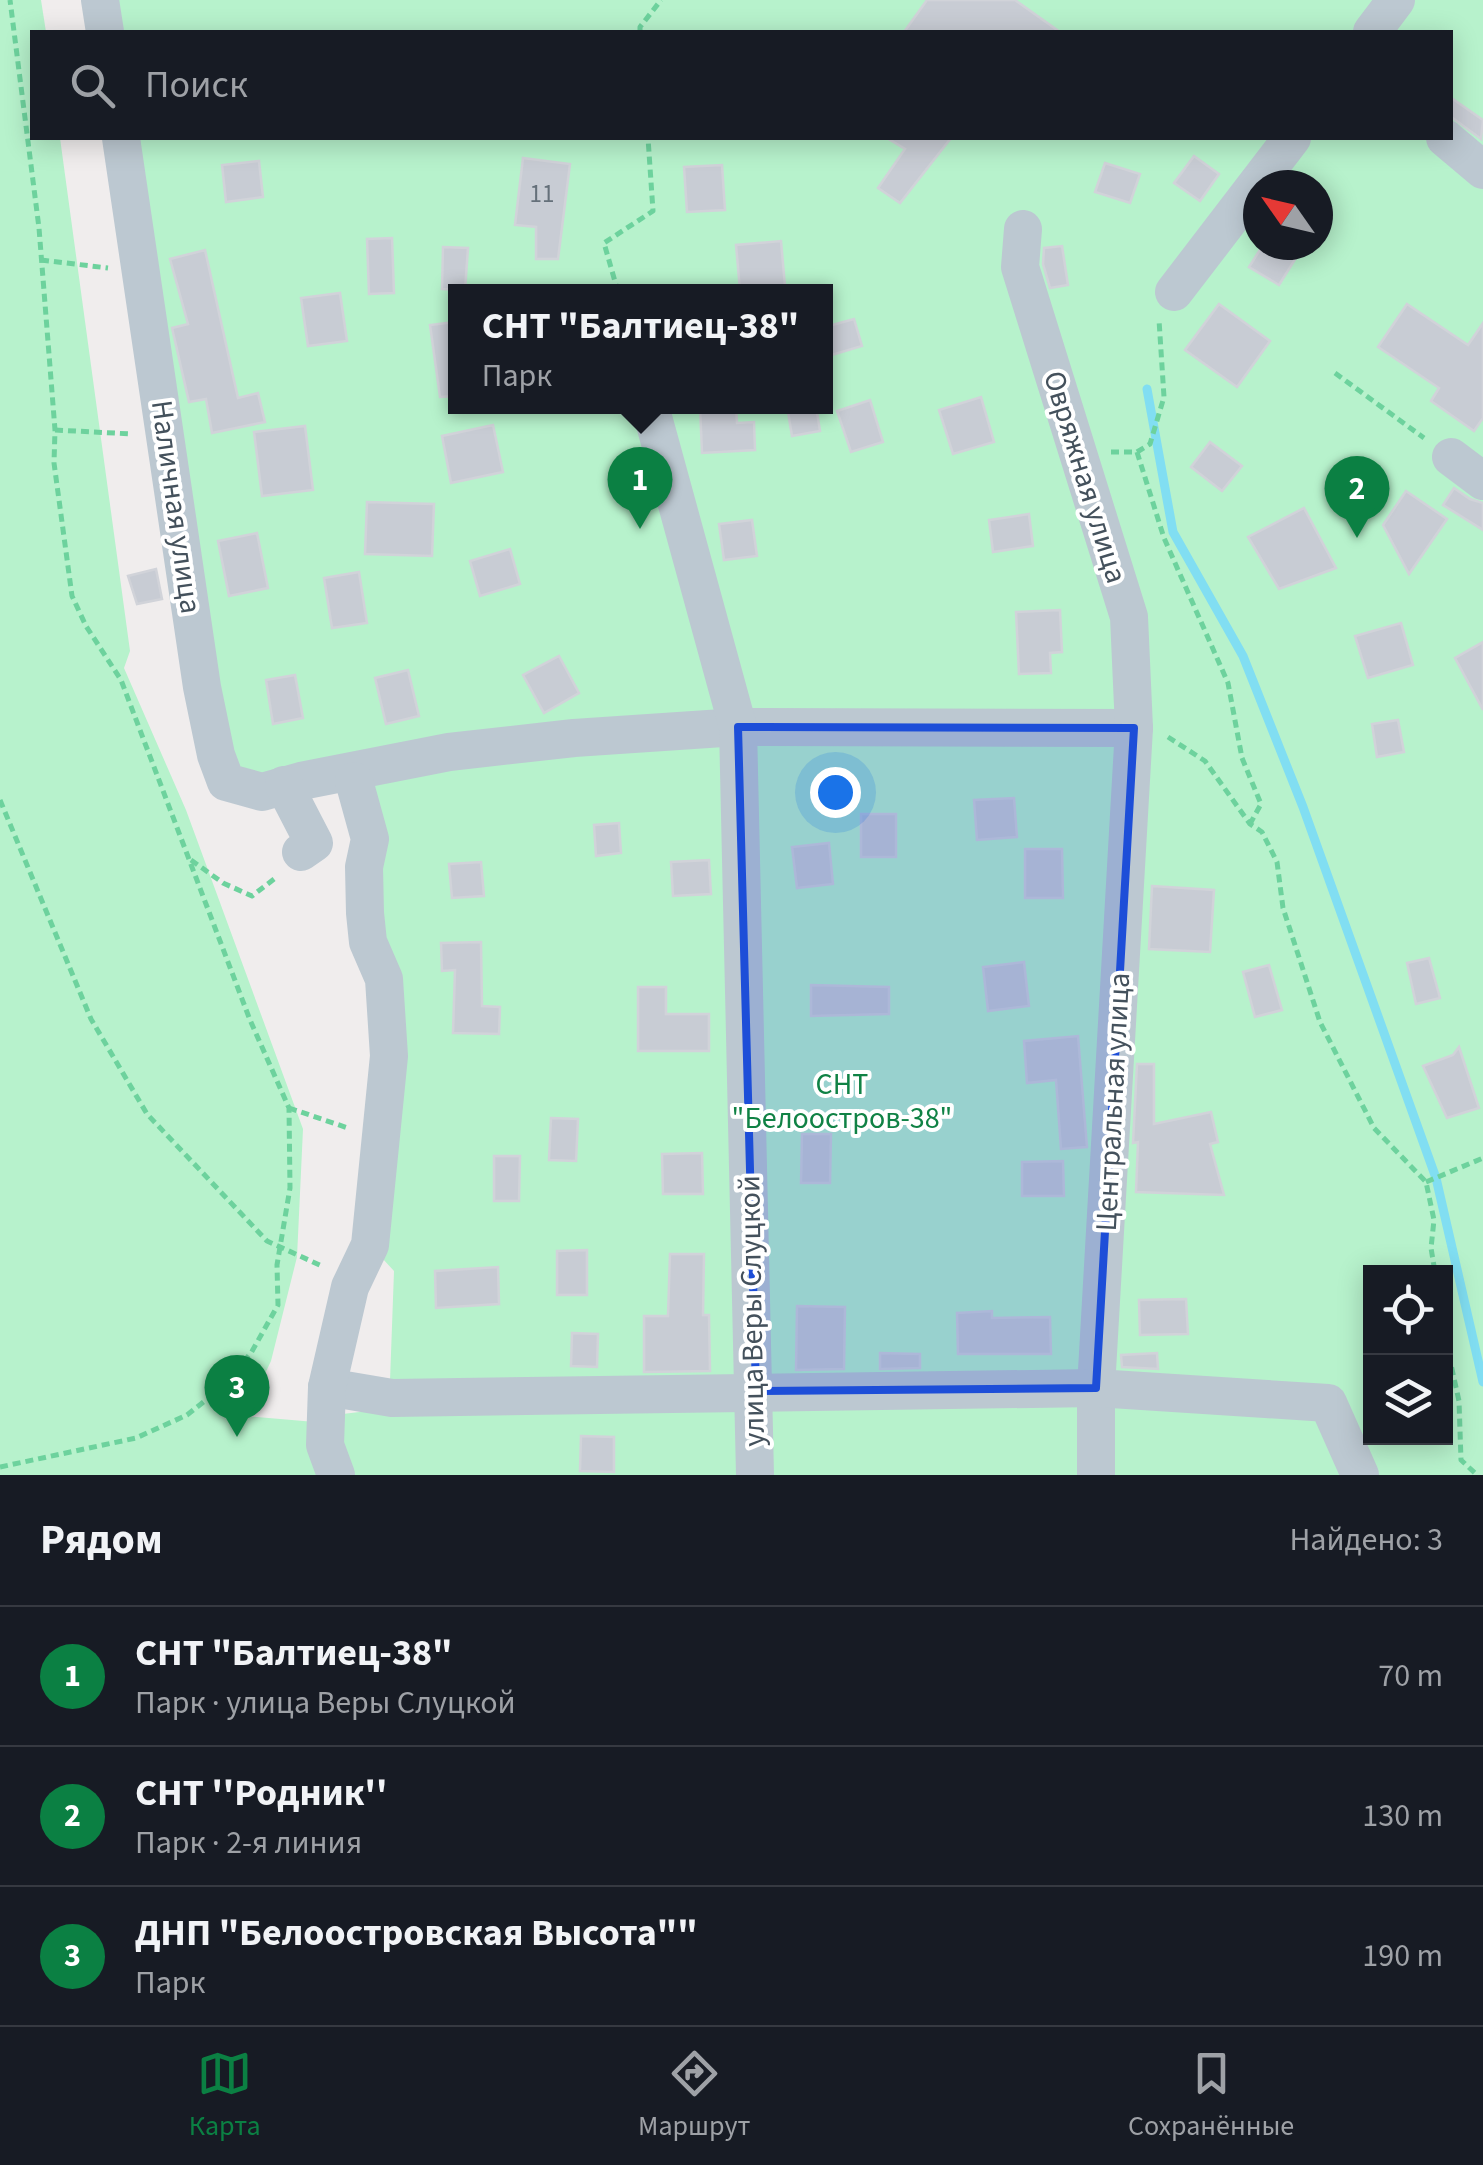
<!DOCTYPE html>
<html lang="ru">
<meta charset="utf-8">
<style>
:root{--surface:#171b24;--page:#242831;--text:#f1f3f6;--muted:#9ea1a6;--line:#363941;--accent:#0b8043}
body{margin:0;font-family:"Source Sans 3",sans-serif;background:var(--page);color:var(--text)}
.controls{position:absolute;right:30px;bottom:30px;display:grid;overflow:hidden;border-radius:0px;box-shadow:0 5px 25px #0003}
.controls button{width:90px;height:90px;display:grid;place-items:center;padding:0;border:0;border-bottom:2px solid var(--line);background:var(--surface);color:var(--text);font:50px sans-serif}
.compass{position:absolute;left:1243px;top:170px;width:90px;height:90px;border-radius:50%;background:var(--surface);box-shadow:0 5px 25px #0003;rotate:304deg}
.you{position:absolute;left:835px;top:792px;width:35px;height:35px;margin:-25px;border:8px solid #fff;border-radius:50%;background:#1a73e8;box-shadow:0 0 0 15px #1a73e833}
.badge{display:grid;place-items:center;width:65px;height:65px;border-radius:50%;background:var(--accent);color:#fff;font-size:32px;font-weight:700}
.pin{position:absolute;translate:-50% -82px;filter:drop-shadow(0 2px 5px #0008)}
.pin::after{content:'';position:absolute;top:52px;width:35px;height:30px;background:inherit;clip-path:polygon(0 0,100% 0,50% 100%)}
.popup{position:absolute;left:448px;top:284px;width:385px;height:130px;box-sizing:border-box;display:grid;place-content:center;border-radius:0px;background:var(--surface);filter:drop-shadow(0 2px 8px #0005);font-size:32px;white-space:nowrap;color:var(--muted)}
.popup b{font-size:38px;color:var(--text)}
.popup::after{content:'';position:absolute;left:50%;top:100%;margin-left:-20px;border:20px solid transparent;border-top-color:var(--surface)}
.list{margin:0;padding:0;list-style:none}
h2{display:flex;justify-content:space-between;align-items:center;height:130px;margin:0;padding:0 40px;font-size:42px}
h2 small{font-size:32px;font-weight:400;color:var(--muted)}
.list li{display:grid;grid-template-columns:65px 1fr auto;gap:30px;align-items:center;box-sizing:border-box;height:140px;padding:0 40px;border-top:2px solid var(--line)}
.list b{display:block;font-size:38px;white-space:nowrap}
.list p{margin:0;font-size:32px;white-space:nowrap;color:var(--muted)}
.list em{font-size:32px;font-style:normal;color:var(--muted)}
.icon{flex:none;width:55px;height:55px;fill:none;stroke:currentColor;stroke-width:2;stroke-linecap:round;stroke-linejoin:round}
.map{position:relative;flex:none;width:1483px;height:1475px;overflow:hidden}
.search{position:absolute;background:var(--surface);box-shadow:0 5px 25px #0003;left:30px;right:30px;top:30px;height:110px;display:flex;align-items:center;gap:25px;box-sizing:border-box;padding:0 35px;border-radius:0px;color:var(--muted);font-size:38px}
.sheet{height:550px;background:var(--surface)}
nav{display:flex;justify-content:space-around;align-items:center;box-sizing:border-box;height:140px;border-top:2px solid var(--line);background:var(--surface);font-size:28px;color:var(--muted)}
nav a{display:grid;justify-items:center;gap:5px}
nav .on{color:var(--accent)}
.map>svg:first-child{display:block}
</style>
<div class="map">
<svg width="1483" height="1475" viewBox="0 0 1483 1475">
<rect width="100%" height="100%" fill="#f0eded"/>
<g fill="#b7f2cc" fill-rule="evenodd">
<path d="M 0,0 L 41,0 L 46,32 L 32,32 L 32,138 L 60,138 L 130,651 L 124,668 L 186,810 L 303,1129 L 297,1257 L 271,1361 L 245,1416 L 315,1422 L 321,1475 L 0,1475 Z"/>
<path d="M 100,0 L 1483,0 L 1483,1475 L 336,1475 L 326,1416 L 376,1410 L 390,1381 L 394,1271 L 370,1245 L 389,1056 L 353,771 L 226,782 L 121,138 L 1450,138 L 1450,32 L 105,32 ZM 1258,185 L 1318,185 L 1318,245 L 1258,245 ZM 455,292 L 825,292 L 825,406 L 455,406 ZM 1370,1272 L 1446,1272 L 1446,1438 L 1370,1438 Z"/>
</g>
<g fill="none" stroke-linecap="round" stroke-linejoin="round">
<path stroke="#81def2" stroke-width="9" d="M 1147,389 L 1173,532 L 1243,656 L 1303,807 L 1436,1178 L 1483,1382"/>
</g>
<g fill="#c8ccd4" stroke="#d1d3d9" stroke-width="2.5">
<path d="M 927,0 L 1015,0 L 1060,32 L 904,32 Z"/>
<path d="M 1450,97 L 1483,120 L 1481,139 L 1450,116 Z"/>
<path d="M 887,138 L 951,138 L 900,203 L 878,188 L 905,149 Z"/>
<path d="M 1194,156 L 1219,174 L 1200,201 L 1174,183 Z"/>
<path d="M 523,158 L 570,164 L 558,259 L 536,259 L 536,227 L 515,225 Z"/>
<path d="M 259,161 L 263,197 L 226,202 L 222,165 Z"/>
<path d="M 1105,163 L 1140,174 L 1130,203 L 1095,192 Z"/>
<path d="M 722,165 L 725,210 L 687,212 L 684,167 Z"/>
<path d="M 392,238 L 394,293 L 369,294 L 367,239 Z"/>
<path d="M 781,241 L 785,286 L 740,290 L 736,245 Z"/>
<path d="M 1263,245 L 1304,245 L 1279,285 L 1249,267 Z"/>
<path d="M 1062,246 L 1068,285 L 1050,288 L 1043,264 L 1044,248 Z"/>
<path d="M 443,247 L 468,248 L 465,290 L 442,289 Z"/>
<path d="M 205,250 L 238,398 L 258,393 L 265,422 L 212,433 L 206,399 L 189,402 L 172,328 L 188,324 L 170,259 Z"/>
<path d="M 340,293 L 347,341 L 308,346 L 301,298 Z"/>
<path d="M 1219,304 L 1270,341 L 1237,387 L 1185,350 Z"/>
<path d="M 1407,304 L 1468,345 L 1483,323 L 1483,418 L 1474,431 L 1431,401 L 1439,388 L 1378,347 Z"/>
<path d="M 854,319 L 862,346 L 825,357 L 825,327 Z"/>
<path d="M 455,322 L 455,396 L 440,397 L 430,325 Z"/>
<path d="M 981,397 L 994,442 L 953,454 L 939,410 Z"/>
<path d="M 870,400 L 883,442 L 851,452 L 837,411 Z"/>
<path d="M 700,406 L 736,406 L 737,423 L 754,422 L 755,450 L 702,453 Z"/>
<path d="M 787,406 L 816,406 L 820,431 L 792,436 Z"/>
<path d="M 493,425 L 503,472 L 451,483 L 442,436 Z"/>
<path d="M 305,426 L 313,490 L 262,496 L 254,432 Z"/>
<path d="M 1210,442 L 1242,466 L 1222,491 L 1191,467 Z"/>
<path d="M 1454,488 L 1470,499 L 1483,503 L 1483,530 L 1443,505 Z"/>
<path d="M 1406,491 L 1447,519 L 1409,574 L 1383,525 Z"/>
<path d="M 367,502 L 434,504 L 432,556 L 365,554 Z"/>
<path d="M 1304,508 L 1336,568 L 1279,589 L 1248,537 Z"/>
<path d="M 1029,514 L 1033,546 L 993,552 L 989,520 Z"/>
<path d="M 752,520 L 757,556 L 724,560 L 719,524 Z"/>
<path d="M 257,533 L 268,588 L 229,596 L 218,541 Z"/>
<path d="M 510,549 L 520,584 L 480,596 L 470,561 Z"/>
<path d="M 156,569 L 162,599 L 137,604 L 128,576 Z"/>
<path d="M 359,572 L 367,623 L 332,628 L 324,578 Z"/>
<path d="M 1060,610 L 1062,652 L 1050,653 L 1051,673 L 1019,674 L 1016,612 Z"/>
<path d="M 1401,623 L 1413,665 L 1368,678 L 1355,636 Z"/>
<path d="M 1483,642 L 1483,710 L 1455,658 Z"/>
<path d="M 559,656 L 579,693 L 544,713 L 523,675 Z"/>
<path d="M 408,670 L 419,716 L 386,724 L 375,678 Z"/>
<path d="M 295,675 L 303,718 L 273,724 L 266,680 Z"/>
<path d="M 1398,720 L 1404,752 L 1377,757 L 1372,724 Z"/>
<path d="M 1014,798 L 1017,837 L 977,840 L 974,800 Z"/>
<rect x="861" y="814" width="35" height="43"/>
<path d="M 619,823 L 621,853 L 596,856 L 594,825 Z"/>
<path d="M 829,843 L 833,884 L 797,888 L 792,847 Z"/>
<path d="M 1025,849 L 1062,849 L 1063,898 L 1025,898 Z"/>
<path d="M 709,860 L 711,894 L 673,896 L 671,862 Z"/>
<path d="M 481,862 L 484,896 L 452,898 L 449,864 Z"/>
<path d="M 1152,886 L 1214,890 L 1210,952 L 1149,949 Z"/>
<path d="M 481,942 L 482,1006 L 500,1007 L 499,1034 L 453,1033 L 455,970 L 442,971 L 441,943 Z"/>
<path d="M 1429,958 L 1440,998 L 1416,1004 L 1407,963 Z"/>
<path d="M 1024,962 L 1029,1006 L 988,1011 L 983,967 Z"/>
<path d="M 1269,965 L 1282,1010 L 1255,1017 L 1243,972 Z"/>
<path d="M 811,985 L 889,987 L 889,1014 L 811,1016 Z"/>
<path d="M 638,987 L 666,987 L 666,1014 L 709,1014 L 709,1051 L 638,1051 Z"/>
<path d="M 1078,1036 L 1087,1147 L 1061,1149 L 1056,1080 L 1027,1083 L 1024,1041 Z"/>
<path d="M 1459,1047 L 1479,1108 L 1447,1118 L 1423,1066 L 1453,1055 Z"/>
<path d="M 1137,1064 L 1154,1064 L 1154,1124 L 1211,1112 L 1218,1142 L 1210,1144 L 1224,1195 L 1136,1192 L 1138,1142 L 1133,1143 Z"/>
<path d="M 551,1118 L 578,1119 L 576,1161 L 549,1160 Z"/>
<path d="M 802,1134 L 831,1134 L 830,1183 L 801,1183 Z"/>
<path d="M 702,1153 L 703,1194 L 663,1194 L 662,1154 Z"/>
<path d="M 494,1156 L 520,1156 L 519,1201 L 494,1201 Z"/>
<path d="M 1063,1161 L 1064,1196 L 1022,1196 L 1022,1162 Z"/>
<path d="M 587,1250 L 587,1295 L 557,1295 L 557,1251 Z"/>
<path d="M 670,1254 L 704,1254 L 703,1315 L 709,1315 L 710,1371 L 644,1372 L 644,1316 L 668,1316 Z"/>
<path d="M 498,1267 L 499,1304 L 436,1308 L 435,1271 Z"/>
<path d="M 1186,1299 L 1188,1334 L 1140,1335 L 1139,1300 Z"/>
<path d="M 797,1306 L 845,1307 L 844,1369 L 796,1370 Z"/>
<path d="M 992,1311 L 992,1318 L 1050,1317 L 1051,1354 L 958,1354 L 957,1313 Z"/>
<path d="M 572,1333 L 598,1334 L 597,1367 L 571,1366 Z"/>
<path d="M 880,1353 L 920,1354 L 920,1368 L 880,1369 Z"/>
<path d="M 1157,1353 L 1158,1369 L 1122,1367 L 1121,1355 Z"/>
<path d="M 581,1436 L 614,1437 L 614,1472 L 580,1471 Z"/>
</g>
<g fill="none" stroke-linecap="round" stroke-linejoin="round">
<g stroke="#6dd29d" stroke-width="5" stroke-dasharray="8 5" stroke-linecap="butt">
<path d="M 640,32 L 640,27 L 661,0"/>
<path d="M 41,260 L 108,268"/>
<path d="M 618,292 L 604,243 L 653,211 L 648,138"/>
<path d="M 1335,373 L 1424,438"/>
<path d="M 55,430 L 132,434"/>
<path d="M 1111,452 L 1137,452 L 1150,444 L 1164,397 L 1159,320"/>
<path d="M 1137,452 L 1164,538 L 1228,683 L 1242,758 L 1261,804 L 1250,824"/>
<path d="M 1168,737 L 1205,761 L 1250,824 L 1262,832 L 1277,862 L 1283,908 L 1320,1022 L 1374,1128 L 1426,1182 L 1434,1220 L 1431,1248 L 1435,1272"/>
<path d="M 0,800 L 91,1019 L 147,1114 L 267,1241 L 324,1267"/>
<path d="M 191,860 L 223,883 L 252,896 L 278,876"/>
<path d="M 289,1108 L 348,1128"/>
<path d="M 1426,1182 L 1483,1158"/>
<path d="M 1446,1342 L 1459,1401 L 1461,1460 L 1477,1475"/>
<path d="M 0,1467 L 136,1438 L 187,1415 L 221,1388 L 251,1353 L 278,1305 L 277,1265 L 290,1188 L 289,1108 L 250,1020 L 121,680 L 86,626 L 72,596 L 54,463 L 55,430 L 39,228 L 10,0"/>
</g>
<g stroke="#bcc8d1" stroke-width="38">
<path d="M 100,0 L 105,32"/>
<path d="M 1372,32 L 1396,0"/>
<path d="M 121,138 L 202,687 L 216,755 L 226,782 L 262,792 L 301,781 L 449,752 L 574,738 L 738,727 L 1134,728"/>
<path d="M 1445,138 L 1483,170"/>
<path d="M 1023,229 L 1020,267 L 1129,617 L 1134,728 L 1096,1388 L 1096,1475"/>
<path d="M 1174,292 L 1292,138"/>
<path d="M 650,406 L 738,727 L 755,1475"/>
<path d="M 1451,457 L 1483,481"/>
<path d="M 284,785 L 314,843 L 301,852"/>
<path d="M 327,1387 L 392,1398 L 1096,1388 L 1328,1403 L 1360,1475"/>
<path d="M 336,1475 L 325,1445 L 327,1387 L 350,1287 L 370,1245 L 389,1056 L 384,979 L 368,942 L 365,913 L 364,867 L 370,839 L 354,781"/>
</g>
</g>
<path fill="#1d4ed8" fill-opacity="0.2" stroke="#1d4ed8" stroke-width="8" stroke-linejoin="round" d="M 738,727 L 1134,728 L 1096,1388 L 756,1391 Z"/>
<g text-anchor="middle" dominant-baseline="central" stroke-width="8" stroke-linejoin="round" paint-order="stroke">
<g font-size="25" fill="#65707a">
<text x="542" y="194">11</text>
</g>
<g font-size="30" fill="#44515c" stroke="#fff">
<text transform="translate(1085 477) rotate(73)">Овряжная улица</text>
<text transform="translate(176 507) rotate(82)">Наличная улица</text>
<text transform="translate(1113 1102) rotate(-87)">Центральная улица</text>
<text transform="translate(752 1311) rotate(-91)">улица Веры Слуцкой</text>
</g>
<g font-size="30" fill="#108245" stroke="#fff">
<text x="842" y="1084">СНТ<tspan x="842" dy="34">"Белоостров-38"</tspan></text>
</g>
</g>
</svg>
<div class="controls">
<button><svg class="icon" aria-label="locate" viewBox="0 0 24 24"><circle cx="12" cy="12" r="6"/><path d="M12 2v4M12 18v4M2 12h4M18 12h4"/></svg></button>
<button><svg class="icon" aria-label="layers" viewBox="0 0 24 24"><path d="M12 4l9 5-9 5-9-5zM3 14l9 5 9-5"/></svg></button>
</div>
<svg class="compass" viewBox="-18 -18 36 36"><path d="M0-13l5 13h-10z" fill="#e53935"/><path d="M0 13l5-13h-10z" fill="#9ea1a6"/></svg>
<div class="you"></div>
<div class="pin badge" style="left:640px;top:529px">1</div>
<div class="popup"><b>СНТ &quot;Балтиец-38&quot;</b>Парк</div>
<div class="pin badge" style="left:1357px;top:538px">2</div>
<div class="pin badge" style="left:237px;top:1437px">3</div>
<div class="search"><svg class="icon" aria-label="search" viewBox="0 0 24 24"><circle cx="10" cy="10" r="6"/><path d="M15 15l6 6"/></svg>Поиск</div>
</div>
<section class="sheet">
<h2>Рядом<small>Найдено: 3</small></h2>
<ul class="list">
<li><span class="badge">1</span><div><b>СНТ &quot;Балтиец-38&quot;</b><p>Парк · улица Веры Слуцкой</p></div><em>70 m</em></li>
<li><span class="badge">2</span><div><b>СНТ ''Родник''</b><p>Парк · 2-я линия</p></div><em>130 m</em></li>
<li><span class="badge">3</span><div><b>ДНП &quot;Белоостровская Высота&quot;&quot;</b><p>Парк</p></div><em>190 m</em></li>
</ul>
</section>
<nav>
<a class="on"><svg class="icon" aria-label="map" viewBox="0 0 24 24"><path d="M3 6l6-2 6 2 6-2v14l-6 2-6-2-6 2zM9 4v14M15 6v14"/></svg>Карта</a>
<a><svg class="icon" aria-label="directions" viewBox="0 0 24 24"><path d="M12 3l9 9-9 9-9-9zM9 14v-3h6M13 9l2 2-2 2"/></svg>Маршрут</a>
<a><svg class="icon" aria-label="saved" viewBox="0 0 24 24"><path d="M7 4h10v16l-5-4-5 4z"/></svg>Сохранённые</a>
</nav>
